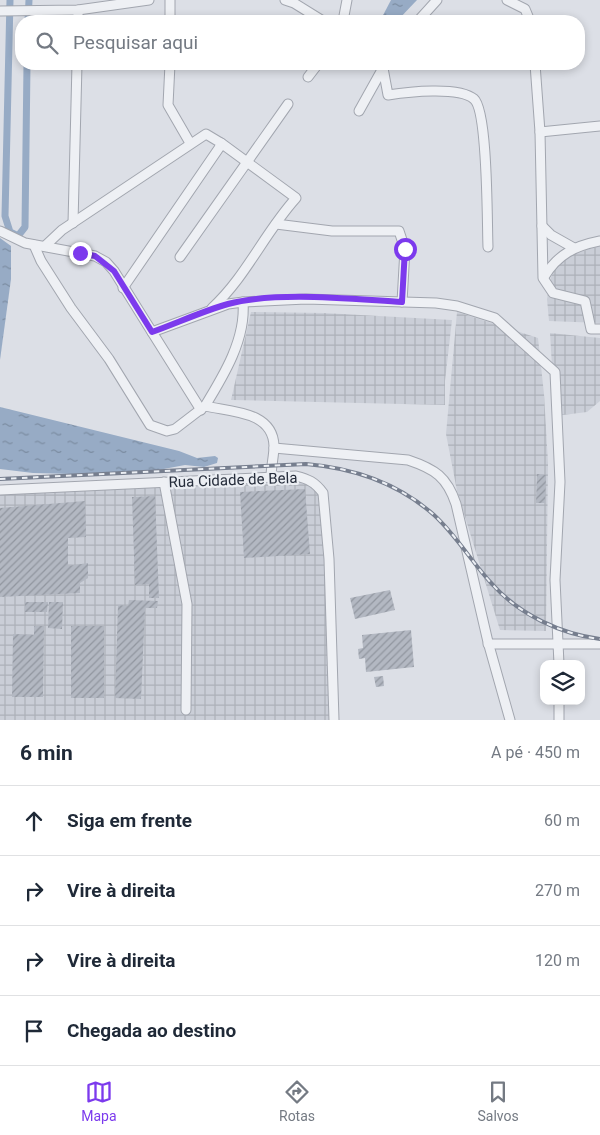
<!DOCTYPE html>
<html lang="pt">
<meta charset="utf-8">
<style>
:root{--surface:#fff;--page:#f6f6f7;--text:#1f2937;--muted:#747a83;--line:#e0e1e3;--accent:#7c3aed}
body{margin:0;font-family:Roboto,sans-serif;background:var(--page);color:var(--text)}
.controls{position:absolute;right:15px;bottom:15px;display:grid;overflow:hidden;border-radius:10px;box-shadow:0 2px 8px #0003}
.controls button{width:45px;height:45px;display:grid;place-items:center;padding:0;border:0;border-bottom:1px solid var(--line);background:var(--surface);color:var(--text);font:25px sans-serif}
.stop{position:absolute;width:15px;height:15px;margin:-11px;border:4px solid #7c3aed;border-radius:50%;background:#fff}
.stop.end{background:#7c3aed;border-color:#fff;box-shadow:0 1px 5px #0008}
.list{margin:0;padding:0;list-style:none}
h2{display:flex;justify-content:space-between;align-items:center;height:65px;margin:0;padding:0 20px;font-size:21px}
h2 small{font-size:16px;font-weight:400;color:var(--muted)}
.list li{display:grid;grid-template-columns:32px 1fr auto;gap:15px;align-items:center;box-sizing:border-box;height:70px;padding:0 20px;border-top:1px solid var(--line)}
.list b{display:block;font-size:19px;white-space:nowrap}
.list em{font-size:16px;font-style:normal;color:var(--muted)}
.icon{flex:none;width:28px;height:28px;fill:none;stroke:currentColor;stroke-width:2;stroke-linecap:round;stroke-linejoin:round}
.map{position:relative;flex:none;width:600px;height:720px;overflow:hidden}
.search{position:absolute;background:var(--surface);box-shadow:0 2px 8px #0003;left:15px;right:15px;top:15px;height:55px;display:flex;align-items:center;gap:12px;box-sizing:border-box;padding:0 18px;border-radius:20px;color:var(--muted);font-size:19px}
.sheet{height:345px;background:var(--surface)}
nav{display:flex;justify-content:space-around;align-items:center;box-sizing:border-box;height:70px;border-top:1px solid var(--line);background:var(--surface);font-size:14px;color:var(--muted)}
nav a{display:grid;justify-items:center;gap:2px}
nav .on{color:var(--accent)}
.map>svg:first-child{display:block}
</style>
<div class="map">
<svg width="600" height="720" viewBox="0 0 600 720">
<defs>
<pattern id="industrial-grid" width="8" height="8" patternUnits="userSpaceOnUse" patternTransform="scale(1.25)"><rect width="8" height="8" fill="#caced7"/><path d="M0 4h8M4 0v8" fill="none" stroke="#adb1b9"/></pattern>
<pattern id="water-ripples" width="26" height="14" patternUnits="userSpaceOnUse" patternTransform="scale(1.25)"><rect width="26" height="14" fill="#97abc5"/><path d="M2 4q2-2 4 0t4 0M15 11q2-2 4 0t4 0" fill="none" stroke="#7b8ca1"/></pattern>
<pattern id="building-hatch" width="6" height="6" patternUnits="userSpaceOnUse" patternTransform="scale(1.25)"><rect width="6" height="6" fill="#b3b8c2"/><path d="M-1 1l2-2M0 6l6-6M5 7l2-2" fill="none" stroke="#91969f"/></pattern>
</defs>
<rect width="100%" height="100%" fill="#dcdfe6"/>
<g fill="url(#industrial-grid)">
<path d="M 600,246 L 600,323 L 549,321 L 547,299 L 551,277 L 557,266 L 573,254 Z"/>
<path d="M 251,312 L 324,313 L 452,320 L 445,381 L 445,405 L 231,400 Z"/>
<path d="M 457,312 L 538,338 L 544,394 L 548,463 L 546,631 L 500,630 L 457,491 L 446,434 Z"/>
<path d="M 550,333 L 600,338 L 600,401 L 587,412 L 555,416 Z"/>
<path d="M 296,476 L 323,493 L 334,720 L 0,720 L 0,491 Z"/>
</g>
<g fill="url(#water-ripples)">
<path d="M 391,0 L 417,0 L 397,21 L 380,21 Z"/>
<path d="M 0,238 L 11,246 L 11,279 L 0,360 Z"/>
<path d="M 0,407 L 179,451 L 197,458 L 215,456 L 218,458 L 217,463 L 204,467 L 185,465 L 153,471 L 72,474 L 33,473 L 0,469 Z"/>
</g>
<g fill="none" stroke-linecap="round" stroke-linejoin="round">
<g stroke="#97abc5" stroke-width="7">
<path d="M 10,0 L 5,216 L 10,232 L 18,236 L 25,227 L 27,64"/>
<path d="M 28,21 L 29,0"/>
</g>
</g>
<g fill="url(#building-hatch)">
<path d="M 537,474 L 546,475 L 545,503 L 536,503 Z"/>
<path d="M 305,489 L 310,554 L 244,558 L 240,492 Z"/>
<path d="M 155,496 L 159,598 L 149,598 L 149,584 L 135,585 L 132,497 Z"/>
<path d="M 85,501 L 86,537 L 68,538 L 68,566 L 88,563 L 88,578 L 80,583 L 80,593 L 0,597 L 0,508 Z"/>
<path d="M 390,590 L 395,610 L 355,619 L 350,598 Z"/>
<path d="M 129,600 L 158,601 L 157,608 L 145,608 L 141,699 L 115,698 L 118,605 L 128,606 Z"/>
<path d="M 25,602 L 48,602 L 47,612 L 25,612 Z"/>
<path d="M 49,602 L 63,602 L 62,629 L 48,628 Z"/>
<path d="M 34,626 L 44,626 L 43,697 L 12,697 L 13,634 L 34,635 Z"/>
<rect x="71" y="626" width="33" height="72"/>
<path d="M 411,630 L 414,667 L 366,672 L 365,658 L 359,659 L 358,649 L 363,648 L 362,635 Z"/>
<path d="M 383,676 L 384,686 L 376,687 L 374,677 Z"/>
</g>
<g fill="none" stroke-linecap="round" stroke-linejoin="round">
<g stroke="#a2a6af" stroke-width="11">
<g id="minor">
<path d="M 170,0 L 170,21"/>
<path d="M 285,0 L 294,3 L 323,21"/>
<path d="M 507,0 L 525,9 L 530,21"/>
<path d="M 0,11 L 78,10 L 149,0"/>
<path d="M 78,21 L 78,10"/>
<path d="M 343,21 L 347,0"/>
<path d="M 418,21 L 437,0"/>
<path d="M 170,64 L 168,105 L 190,143"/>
<path d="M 379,64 L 383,68 L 388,95 C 407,92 459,86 474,99 C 488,111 487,224 488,247"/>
<path d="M 535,64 L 540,132 L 600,126"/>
<path d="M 308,77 L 318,64"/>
<path d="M 359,111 L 383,68"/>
<path d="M 540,132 L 543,278 L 553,293 L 585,301 L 591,329 L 600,329"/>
<path d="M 73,223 L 77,64"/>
<path d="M 276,224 L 332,231 L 399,231 L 405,249 L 402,302"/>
<path d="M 542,226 L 551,235 L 574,248"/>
<path d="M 0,231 L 25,243 L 95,256 L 106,262 L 114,271 L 152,332 L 228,304 L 243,302 L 306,299 L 436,303 L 457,306 L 495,318 L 555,372 L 560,482 L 555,580 L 559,664"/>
<path d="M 34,245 L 41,261 L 71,308 L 109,359 L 150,425 L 167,431 L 175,429 L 205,406 C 231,412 273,411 274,446 C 274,456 271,467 271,477"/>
<path d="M 45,246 L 62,230 L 206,134 L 221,143 L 219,148 L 123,288"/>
<path d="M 180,257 L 288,104"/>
<path d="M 544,277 C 558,254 575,246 600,241"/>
<path d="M 212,308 C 246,277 265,232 296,198 L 221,143"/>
<path d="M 152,332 L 201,410"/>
<path d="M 205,406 C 224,375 246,339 243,302"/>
<path d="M 274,448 L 408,460 C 435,469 447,477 456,504 L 488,642 L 510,720"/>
<path d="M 164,482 L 187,604 L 186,710"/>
<path d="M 0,490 L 296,476 C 308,479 315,482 323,493 L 329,559 L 334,720"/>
<path d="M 488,644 L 600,644"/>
<path d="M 559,720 L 559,701"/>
</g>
</g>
<use href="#minor" stroke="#eef0f4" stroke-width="9"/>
<g stroke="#767e8e" stroke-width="4">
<path id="rail" d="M 0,479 L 306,464 C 353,468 398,483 434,515 C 457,536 472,563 493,585 C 520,615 561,634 600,639"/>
</g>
<use href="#rail" stroke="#ebeef3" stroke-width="2" stroke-dasharray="5.5" stroke-linecap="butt"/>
</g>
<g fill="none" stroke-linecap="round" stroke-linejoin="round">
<path stroke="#7c3aed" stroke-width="6" d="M 80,253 L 95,256 L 114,271 L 152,332 C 177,323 203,311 228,304 C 278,291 350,299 402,302 L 405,249"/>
</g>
<g text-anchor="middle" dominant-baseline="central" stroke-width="4.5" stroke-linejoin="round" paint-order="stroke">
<g font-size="15" fill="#262d3b" stroke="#ebeef3">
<text transform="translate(233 480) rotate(-2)">Rua Cidade de Bela</text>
</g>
</g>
</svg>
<div class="controls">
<button><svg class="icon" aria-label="layers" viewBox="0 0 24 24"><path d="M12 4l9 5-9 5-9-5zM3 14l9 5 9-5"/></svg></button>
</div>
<div class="stop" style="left:405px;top:249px"></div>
<div class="stop end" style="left:80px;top:253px"></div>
<div class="search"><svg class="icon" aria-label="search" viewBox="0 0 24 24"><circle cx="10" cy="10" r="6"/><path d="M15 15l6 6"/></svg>Pesquisar aqui</div>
</div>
<section class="sheet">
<h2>6 min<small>A pé · 450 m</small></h2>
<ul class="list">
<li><svg class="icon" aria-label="ahead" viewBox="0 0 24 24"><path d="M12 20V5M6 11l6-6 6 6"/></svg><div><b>Siga em frente</b></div><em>60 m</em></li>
<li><svg class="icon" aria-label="right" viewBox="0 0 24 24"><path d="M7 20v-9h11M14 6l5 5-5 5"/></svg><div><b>Vire à direita</b></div><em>270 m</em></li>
<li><svg class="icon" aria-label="right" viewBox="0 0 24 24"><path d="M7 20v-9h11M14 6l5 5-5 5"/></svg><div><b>Vire à direita</b></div><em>120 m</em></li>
<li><svg class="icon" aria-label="arrive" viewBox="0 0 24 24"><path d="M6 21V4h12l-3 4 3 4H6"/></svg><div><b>Chegada ao destino</b></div></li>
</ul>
</section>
<nav>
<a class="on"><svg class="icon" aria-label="map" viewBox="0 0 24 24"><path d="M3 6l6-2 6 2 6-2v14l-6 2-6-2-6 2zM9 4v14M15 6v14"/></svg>Mapa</a>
<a><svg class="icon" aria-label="directions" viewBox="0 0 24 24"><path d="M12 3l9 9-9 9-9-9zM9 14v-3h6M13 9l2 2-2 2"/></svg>Rotas</a>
<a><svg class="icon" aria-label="saved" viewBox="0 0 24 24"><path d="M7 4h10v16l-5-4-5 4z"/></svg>Salvos</a>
</nav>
